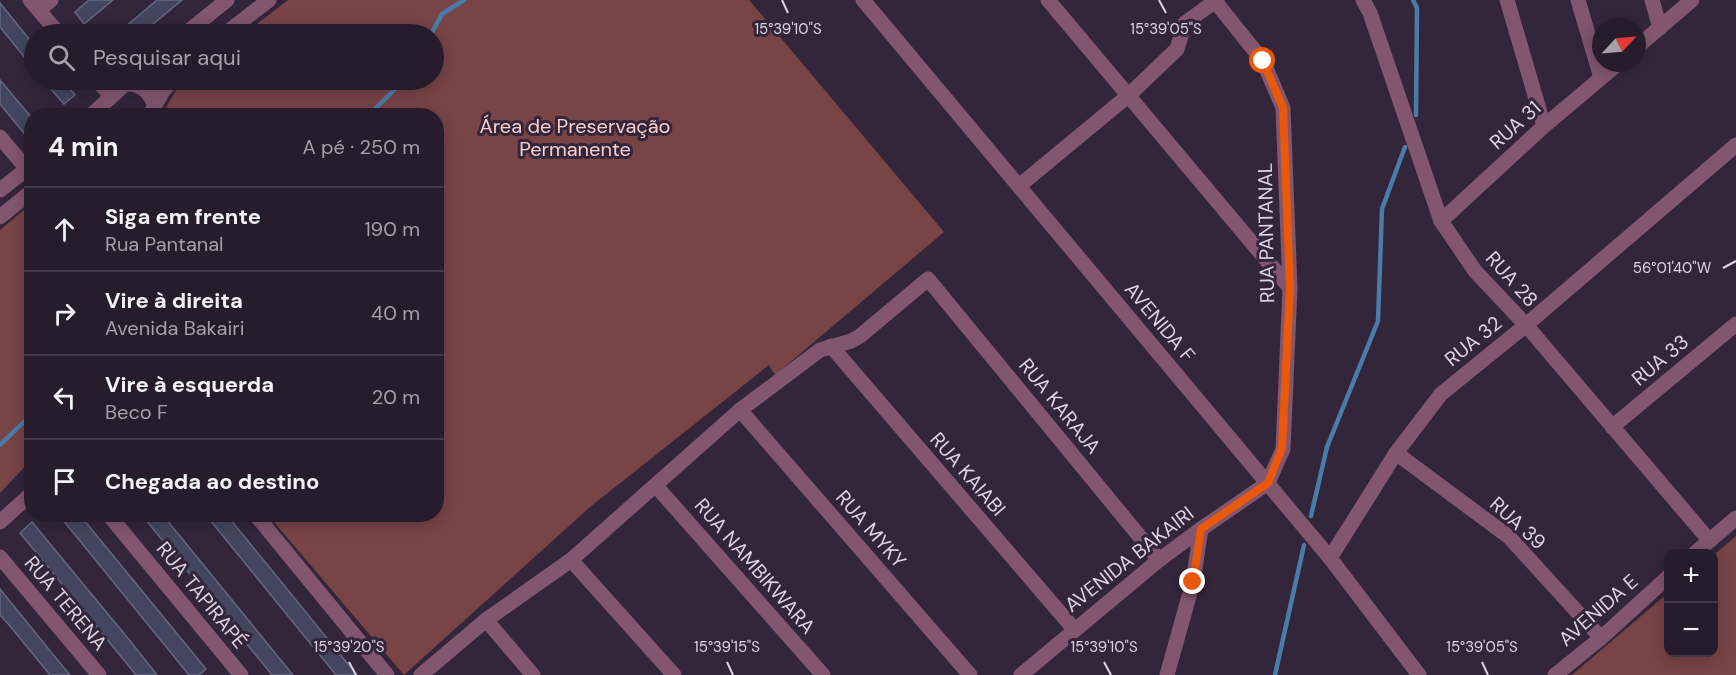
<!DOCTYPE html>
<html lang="pt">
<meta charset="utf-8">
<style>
:root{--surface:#261c2c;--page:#2e2534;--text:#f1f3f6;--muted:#a4a1a9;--line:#423a48}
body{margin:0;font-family:"DM Sans",sans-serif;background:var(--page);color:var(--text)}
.controls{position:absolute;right:18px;bottom:18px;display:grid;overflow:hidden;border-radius:12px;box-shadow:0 3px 15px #0003}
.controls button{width:54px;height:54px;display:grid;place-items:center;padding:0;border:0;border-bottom:2px solid var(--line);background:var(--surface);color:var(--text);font:30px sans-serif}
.compass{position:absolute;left:1592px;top:18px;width:54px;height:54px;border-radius:50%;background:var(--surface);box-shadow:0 3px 15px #0003;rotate:64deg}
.stop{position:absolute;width:18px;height:18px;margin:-14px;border:4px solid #ea580c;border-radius:50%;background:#fff}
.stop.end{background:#ea580c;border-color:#fff;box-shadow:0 2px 6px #0008}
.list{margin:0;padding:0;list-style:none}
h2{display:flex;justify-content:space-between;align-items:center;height:78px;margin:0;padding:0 24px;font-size:26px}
h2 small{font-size:20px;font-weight:400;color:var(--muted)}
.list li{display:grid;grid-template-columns:39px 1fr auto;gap:18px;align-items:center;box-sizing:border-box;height:84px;padding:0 24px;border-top:2px solid var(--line)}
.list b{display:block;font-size:22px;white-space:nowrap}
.list p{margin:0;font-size:20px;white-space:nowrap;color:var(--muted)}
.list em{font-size:20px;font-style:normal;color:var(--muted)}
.icon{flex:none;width:33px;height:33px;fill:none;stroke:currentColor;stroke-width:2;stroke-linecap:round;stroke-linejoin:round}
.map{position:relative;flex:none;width:1736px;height:675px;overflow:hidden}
.search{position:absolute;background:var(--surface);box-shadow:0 3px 15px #0003;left:24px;top:24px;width:420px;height:66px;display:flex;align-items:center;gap:15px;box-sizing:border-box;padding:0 21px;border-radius:33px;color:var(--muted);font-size:22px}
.panel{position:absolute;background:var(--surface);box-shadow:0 3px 15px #0003;left:24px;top:108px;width:420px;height:414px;border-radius:24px}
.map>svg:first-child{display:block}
</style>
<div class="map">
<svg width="1736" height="675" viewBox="0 0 1736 675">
<rect width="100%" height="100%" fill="#33263b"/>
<g fill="#784446">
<path d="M 288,0 L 749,0 L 944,232 L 775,375 L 769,365 L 590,507 L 404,675 L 268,515 L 436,514 L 436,116 L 161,116 L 178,87 L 187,80 L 434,80 L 434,34 L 244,34 Z"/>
<path d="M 31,204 L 31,460 L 0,493 L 0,230 Z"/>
<path d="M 1736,536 L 1736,675 L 1572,675 L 1668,593 L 1668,652 L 1714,652 L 1714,555 Z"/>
</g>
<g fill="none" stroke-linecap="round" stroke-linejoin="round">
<g stroke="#4a7ca9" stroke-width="4.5">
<path d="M 1413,0 L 1417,8 L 1416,115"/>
<path d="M 431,34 L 442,14 L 464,0"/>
<path d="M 360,116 L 374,110 L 404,80"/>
<path d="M 0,445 L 32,414"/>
<path d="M 1311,516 L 1327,447 L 1378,321 L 1382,209 L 1405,147"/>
<path d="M 1275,675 L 1304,545"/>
</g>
</g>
<g fill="#43465e" stroke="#646780" stroke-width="1.5">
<path d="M 89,0 L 113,0 L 84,24 L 75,12 Z"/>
<path d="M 157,0 L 182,0 L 141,34 L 117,34 Z"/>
<path d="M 0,3 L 34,45 L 34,69 L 0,27 Z"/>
<path d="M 0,80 L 32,118 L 32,143 L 0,104 Z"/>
<path d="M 43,80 L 63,80 L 75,95 L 64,104 Z"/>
<path d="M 58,514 L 79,514 L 206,669 L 199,675 L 189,675 Z"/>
<path d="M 141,514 L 162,514 L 293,675 L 272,675 Z"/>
<path d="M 205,514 L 226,514 L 357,675 L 336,675 Z"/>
<path d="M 32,522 L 131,642 L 157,675 L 136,675 L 35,551 L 20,533 Z"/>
<path d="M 0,589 L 51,652 L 70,675 L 50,675 L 10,626 L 0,615 Z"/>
</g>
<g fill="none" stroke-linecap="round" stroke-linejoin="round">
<g stroke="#82566f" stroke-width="15">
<path d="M 30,0 L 59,34"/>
<path d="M 863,0 L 1330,558 L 1419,675"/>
<path d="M 1048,0 L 1290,288"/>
<path d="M 1363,0 L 1370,13 L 1441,221 L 1475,271 L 1526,325 L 1709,540"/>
<path d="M 1507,0 L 1544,126"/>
<path d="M 1578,0 L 1601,78"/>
<path d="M 1652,0 L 1660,28"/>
<path d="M 39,10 L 51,0"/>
<path d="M 185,34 L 227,0"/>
<path d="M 225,34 L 269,0"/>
<path d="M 1637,47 L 1692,0"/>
<path d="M 97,80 L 111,96"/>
<path d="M 125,84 C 140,83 149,91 155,105"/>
<path d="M 90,116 L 130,80"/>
<path d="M 149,116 L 163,91 L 173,80"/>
<path d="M 0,137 L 27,169"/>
<path d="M 1019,186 L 1129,95 L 1177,49 L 1185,23 L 1217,0"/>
<path d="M 0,190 L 32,165"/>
<path d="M 0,217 L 32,191"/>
<path d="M 1441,221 L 1544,126 L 1619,63"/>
<path d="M 831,346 L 1074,629"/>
<path d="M 740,410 L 970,675"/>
<path d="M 1612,427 L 1736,324"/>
<path d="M 1396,453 L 1509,537 L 1601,638"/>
<path d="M 656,486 L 823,675"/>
<path d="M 108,514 L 241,675"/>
<path d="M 255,514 L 387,675"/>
<path d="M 0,522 L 32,493"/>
<path d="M 1694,554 L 1736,518"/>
<path d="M 0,557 L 99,675"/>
<path d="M 1330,558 L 1396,453 L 1441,394 L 1526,325 L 1736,145"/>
<path d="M 571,560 L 674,675"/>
<path d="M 486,620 L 533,675"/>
<path d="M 421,675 L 486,620 L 571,560 L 740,410 L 820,350 L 851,341 L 860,336 L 928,279 L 1159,560"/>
<path d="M 1021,675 L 1159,560 L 1201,529 L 1268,483 L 1283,449 L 1290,288 L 1283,108 L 1263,61 L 1214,0"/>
<path d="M 1167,675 L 1193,582 L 1201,529"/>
<path d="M 1555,675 L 1601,638 L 1668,577"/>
</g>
</g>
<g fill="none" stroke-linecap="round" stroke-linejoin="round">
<path stroke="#ea580c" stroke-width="8" d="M 1193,582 L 1201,529 L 1268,483 L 1282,448 L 1290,288 L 1283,108 L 1263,61"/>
</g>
<path fill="none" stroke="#dcd4e1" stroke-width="2" d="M 782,0 L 788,13M 1159,0 L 1166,13M 1723,268 L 1736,261M 349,662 L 356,675M 727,662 L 733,675M 1104,662 L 1111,675M 1482,662 L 1488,675"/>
<g text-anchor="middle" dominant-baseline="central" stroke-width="6" stroke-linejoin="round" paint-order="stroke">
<g font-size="20" fill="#dcd4e1" stroke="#33263b">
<text transform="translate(1515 125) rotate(-42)">RUA 31</text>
<text transform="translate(1266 233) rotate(-91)">RUA PANTANAL</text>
<text transform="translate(1512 279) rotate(48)">RUA 28</text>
<text transform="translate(1160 322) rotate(50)">AVENIDA F</text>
<text transform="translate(1473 341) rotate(-39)">RUA 32</text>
<text transform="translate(1660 360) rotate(-40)">RUA 33</text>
<text transform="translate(1060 406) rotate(51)">RUA KARAJA</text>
<text transform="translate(968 474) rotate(49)">RUA KAIABI</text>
<text transform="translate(1518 523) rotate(42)">RUA 39</text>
<text transform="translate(871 529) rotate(49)">RUA MYKY</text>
<text transform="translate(1129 559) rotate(-38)">AVENIDA BAKAIRI</text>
<text transform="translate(755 566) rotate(49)">RUA NAMBIKWARA</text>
<text transform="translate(202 595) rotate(51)">RUA TAPIRAPÉ</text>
<text transform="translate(66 603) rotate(50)">RUA TERENA</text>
<text transform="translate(1598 610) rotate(-41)">AVENIDA E</text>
</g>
<g font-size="20" fill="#f8cece" stroke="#33263b">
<text x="575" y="126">Área de Preservação<tspan x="575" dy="23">Permanente</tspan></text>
</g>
</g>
<g font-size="15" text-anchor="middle" fill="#dcd4e1" stroke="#33263b" stroke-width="6" stroke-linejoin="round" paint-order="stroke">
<text x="788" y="34">15°39'10"S</text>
<text x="1166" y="34">15°39'05"S</text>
<text x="1672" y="273">56°01'40"W</text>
<text x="349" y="652">15°39'20"S</text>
<text x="727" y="652">15°39'15"S</text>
<text x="1104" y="652">15°39'10"S</text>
<text x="1482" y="652">15°39'05"S</text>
</g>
</svg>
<div class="controls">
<button>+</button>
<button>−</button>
</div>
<svg class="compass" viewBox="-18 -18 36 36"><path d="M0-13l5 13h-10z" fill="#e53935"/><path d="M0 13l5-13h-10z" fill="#a4a1a9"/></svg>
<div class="stop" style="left:1263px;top:61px"></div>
<div class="stop end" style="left:1193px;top:582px"></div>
<div class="search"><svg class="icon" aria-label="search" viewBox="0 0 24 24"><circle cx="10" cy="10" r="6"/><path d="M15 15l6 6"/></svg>Pesquisar aqui</div>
<section class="panel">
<h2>4 min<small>A pé · 250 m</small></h2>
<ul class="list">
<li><svg class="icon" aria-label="ahead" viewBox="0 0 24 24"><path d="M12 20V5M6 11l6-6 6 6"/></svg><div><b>Siga em frente</b><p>Rua Pantanal</p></div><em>190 m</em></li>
<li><svg class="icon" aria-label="right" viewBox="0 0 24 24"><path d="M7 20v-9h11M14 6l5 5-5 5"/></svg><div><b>Vire à direita</b><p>Avenida Bakairi</p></div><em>40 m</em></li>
<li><svg class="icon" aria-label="left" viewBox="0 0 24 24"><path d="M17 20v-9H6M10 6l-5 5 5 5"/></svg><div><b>Vire à esquerda</b><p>Beco F</p></div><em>20 m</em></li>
<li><svg class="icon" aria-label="arrive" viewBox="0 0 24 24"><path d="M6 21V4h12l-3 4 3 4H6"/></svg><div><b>Chegada ao destino</b></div></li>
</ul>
</section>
</div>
